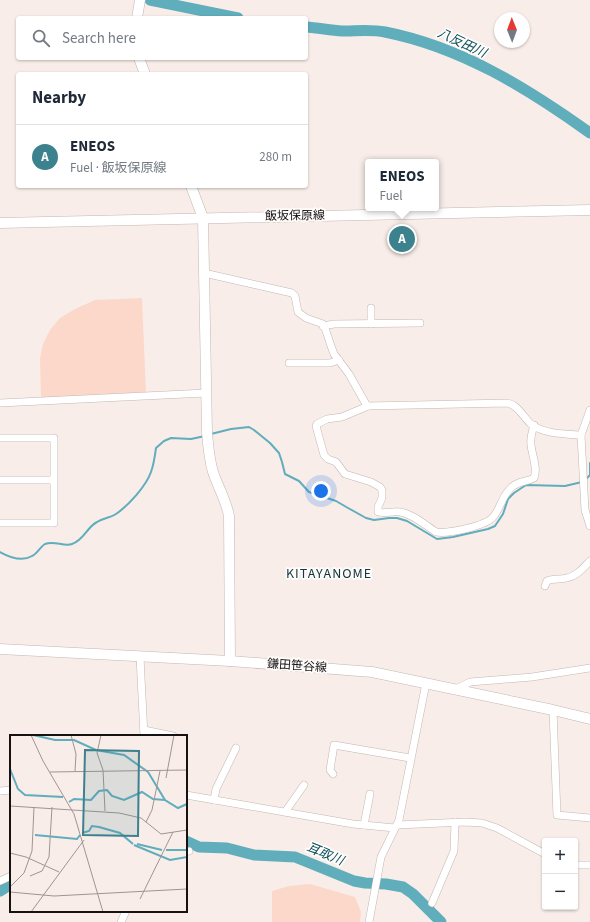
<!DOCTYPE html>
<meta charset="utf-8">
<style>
:root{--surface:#fff;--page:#f2f2f3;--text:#1f2937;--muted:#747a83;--line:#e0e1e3;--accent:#3c818e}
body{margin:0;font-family:"Source Sans 3","Noto Sans JP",sans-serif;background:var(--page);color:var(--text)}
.controls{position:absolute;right:12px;bottom:12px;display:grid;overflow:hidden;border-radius:4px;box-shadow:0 1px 3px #0004}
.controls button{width:36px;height:36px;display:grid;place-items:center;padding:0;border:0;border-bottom:1px solid var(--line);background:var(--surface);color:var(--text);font:20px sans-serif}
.compass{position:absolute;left:494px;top:12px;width:36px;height:36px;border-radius:50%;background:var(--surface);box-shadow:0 1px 3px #0004;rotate:359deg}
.you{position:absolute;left:321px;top:491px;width:14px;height:14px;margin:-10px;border:3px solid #fff;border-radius:50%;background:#1a73e8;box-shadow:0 0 0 6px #1a73e833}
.badge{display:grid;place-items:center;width:26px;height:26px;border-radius:50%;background:var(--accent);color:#fff;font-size:13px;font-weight:700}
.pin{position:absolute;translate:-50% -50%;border:2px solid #fff;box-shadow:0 1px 4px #0006}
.popup{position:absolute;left:365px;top:159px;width:74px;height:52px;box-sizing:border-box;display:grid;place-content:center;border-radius:4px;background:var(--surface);filter:drop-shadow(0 1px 3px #0005);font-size:13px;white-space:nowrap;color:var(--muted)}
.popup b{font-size:15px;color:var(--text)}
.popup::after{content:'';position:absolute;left:50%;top:100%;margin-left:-8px;border:8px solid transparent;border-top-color:var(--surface)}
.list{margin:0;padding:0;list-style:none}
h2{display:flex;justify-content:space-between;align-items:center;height:52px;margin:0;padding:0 16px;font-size:17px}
h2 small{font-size:13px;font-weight:400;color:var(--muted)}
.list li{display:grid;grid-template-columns:26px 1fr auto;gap:12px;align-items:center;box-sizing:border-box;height:64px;padding:0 16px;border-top:1px solid var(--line)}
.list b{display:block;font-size:15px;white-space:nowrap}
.list p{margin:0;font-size:13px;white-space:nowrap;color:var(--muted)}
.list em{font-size:13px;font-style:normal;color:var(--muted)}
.icon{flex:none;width:22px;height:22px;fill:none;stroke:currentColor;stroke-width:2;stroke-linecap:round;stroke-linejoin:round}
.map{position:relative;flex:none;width:590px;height:922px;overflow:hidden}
.search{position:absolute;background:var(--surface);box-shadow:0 1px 3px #0004;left:16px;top:16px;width:292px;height:44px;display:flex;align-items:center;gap:10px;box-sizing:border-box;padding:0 14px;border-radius:4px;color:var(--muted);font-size:15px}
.panel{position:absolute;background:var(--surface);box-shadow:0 1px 3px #0004;left:16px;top:72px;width:292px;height:116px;border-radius:4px}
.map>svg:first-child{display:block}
</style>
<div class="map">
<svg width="590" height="922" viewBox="0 0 590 922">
<rect width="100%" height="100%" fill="#f8ede9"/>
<g fill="#fcd8ca">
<path d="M 142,298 L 146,393 L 41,398 L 40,359 L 43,344 L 50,330 L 60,318 L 75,309 L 95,300 Z"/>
<path d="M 310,884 L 355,897 L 361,912 L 360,922 L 272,922 L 272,891 L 289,886 Z"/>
</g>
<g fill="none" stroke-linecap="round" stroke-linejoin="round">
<g stroke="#60adbc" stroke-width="2">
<path d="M 211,434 L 231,429 L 249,427 L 254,430 L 270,443 L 279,453 L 282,462 L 285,474 L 299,481 L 309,492 L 336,501 L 348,508 L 366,518 L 374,520 L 389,518 L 397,518 L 407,521 L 437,539 L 453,537 L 488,529 L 495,526 L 503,514 L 508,499 L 514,493 L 526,485 L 565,486 L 582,482"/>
<path d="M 585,480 L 590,475 L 590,463"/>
<path d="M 0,552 C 9,557 22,562 32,556 C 37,554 40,547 45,544 C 54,540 64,547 72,544 C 84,540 87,527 97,522 C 103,518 110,518 116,514 C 129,505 146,486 151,472 C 154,464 155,455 156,448 L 164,441 L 171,438 L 191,439 L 205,436"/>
</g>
<g stroke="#60adbc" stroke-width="11">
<path d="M 150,0 L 238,18"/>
<path d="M 306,27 C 318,28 330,30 342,31 C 356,31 371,29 385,32 C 461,47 527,88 590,133"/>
<path d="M 186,841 L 199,847 L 227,848 L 254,855 L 295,857 L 354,881 L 365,883 L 386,884 L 403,887 L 413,894 L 441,922"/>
<path d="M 0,891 L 11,884"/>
</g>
<g stroke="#c2b7b3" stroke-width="8">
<g id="street">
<path d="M 204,273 L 292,293 L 295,296 L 298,312 L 306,318 L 323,324 L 325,328 L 331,346 L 334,354 L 349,374 L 367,406 L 508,403 C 519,406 523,417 531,424 C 543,434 566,434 581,435"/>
<path d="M 371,308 L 371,324"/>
<path d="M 323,326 L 334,324 L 420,323"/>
<path d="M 289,363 L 330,363 L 339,360"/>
<path d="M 0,403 L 206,393"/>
<path d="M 368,406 L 342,417 L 327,419 L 317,424 L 316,426 L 324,455 L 328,459 L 336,462 L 345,474 L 371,482 L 380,487 L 382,490 L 382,498 L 378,507 L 378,512 C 384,514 393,511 400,512 C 413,514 425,525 436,532 C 448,534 487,526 494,516 C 501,507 502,495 512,487 C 518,481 527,482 534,478 C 538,468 532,455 531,445 C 530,438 532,432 534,425"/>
<path d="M 590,410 L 581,435 L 585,510 L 590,526"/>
<path d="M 0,438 L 54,438 L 54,523 L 0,523"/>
<path d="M 0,480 L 53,480"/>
<path d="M 545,586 L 547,581 C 554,578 560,580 567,578 C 577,576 583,568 590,561"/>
<path d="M 140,657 L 144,736"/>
<path d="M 456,689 L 470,682 L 532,677 L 590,668"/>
<path d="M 553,710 L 557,815 L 590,818"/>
<path d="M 144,730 L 173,736"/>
<path d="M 333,774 L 330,770 L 334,745 L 410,758"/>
<path d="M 0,791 L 11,790"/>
<path d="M 186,795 L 353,824 L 395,828"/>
<path d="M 214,800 L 216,789 L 236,748"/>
<path d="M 285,812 L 304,785"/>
<path d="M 364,825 L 370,794"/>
<path d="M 397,825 L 465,822 L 482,823 L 497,828 L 545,854"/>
<path d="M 186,852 L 189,851"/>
<path d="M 575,865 L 590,865"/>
<path d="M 0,881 L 11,876"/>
<path d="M 432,903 L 454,851 L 455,822"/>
<path d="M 121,922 L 126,911"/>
<path d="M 369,922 L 381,857 L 399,820 L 426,683"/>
</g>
</g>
<g stroke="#c2b7b3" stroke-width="11">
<g id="secondary">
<path d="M 137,18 L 140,0"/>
<path d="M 139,58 L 145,74"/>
<path d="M 191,186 L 203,218 L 207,432 C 208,445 209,459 213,472 C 218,487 226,500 229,516 L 230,661"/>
<path d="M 0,223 L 590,210"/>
<path d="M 0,649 L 230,661 L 372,672 L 553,710 L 590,719"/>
</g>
</g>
<use href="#street" stroke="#fff" stroke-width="7"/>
<use href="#secondary" stroke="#fff" stroke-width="10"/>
</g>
<g text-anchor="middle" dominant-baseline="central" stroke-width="3.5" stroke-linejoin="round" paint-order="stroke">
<g font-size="12" fill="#161211" stroke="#fffdfc">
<text transform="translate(295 216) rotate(-1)">飯坂保原線</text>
<text transform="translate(297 666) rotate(4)">鎌田笹谷線</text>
</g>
<g font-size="13" font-style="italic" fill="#10535e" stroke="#fffdfc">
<text transform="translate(462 43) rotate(25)">八反田川</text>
<text transform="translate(325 854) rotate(22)">耳取川</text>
</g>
<g font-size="14" letter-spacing="1" fill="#14363c" stroke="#fffdfc">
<text x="329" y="574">KITAYANOME</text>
</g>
</g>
<g transform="translate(10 735)">
<rect width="177" height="177" fill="#f8ede9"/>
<path fill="none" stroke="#60adbc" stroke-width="2" d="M 23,0 L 45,5 L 64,5 L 86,15 L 114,20 L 138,37 L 155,65 L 168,73 L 177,69M 0,34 L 8,54 L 15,60 L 53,62M 59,67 L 64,64 L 81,65 L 89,56 L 97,55 L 102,61 L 114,65 L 132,57 L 143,64 L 155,65M 72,98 L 79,96 L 82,91 L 89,92 L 110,98 L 123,109M 25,100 L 67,104 L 70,100M 127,109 L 152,115M 124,110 L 160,125 L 177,122M 156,115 L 177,115"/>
<path fill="none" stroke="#9e9593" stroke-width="1" d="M 21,0 L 33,26 L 64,79 L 93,177M 61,0 L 66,19 L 65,36M 91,0 L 87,18 L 93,35 L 95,76M 40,37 L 177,35M 156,43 L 164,0M 0,71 L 109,78 L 131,83 L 151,99 L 177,95M 136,87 L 142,75 L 150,36M 0,118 L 16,122 L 49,137M 20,141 L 32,136 L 39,122 L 42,72M 0,152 L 14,138 L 22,116 L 24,72M 0,157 L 44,161 L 177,154M 130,164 L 163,97M 21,177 L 74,105"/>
<path fill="#3c818e" fill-opacity="0.15" stroke="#3c818e" stroke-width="2" d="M 75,15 L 129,16 L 128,101 L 73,100 Z"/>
<rect width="177" height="177" fill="none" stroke="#161211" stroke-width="2"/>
</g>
</svg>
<div class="controls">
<button>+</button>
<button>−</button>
</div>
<svg class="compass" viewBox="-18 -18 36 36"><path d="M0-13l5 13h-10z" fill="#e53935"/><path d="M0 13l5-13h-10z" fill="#747a83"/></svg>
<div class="you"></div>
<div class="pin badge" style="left:402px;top:239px">A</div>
<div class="popup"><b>ENEOS</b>Fuel</div>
<div class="search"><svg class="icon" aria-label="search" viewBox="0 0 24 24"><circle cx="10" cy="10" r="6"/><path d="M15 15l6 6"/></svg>Search here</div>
<section class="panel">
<h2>Nearby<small></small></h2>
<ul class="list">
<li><span class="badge">A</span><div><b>ENEOS</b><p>Fuel · 飯坂保原線</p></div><em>280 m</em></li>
</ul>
</section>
</div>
